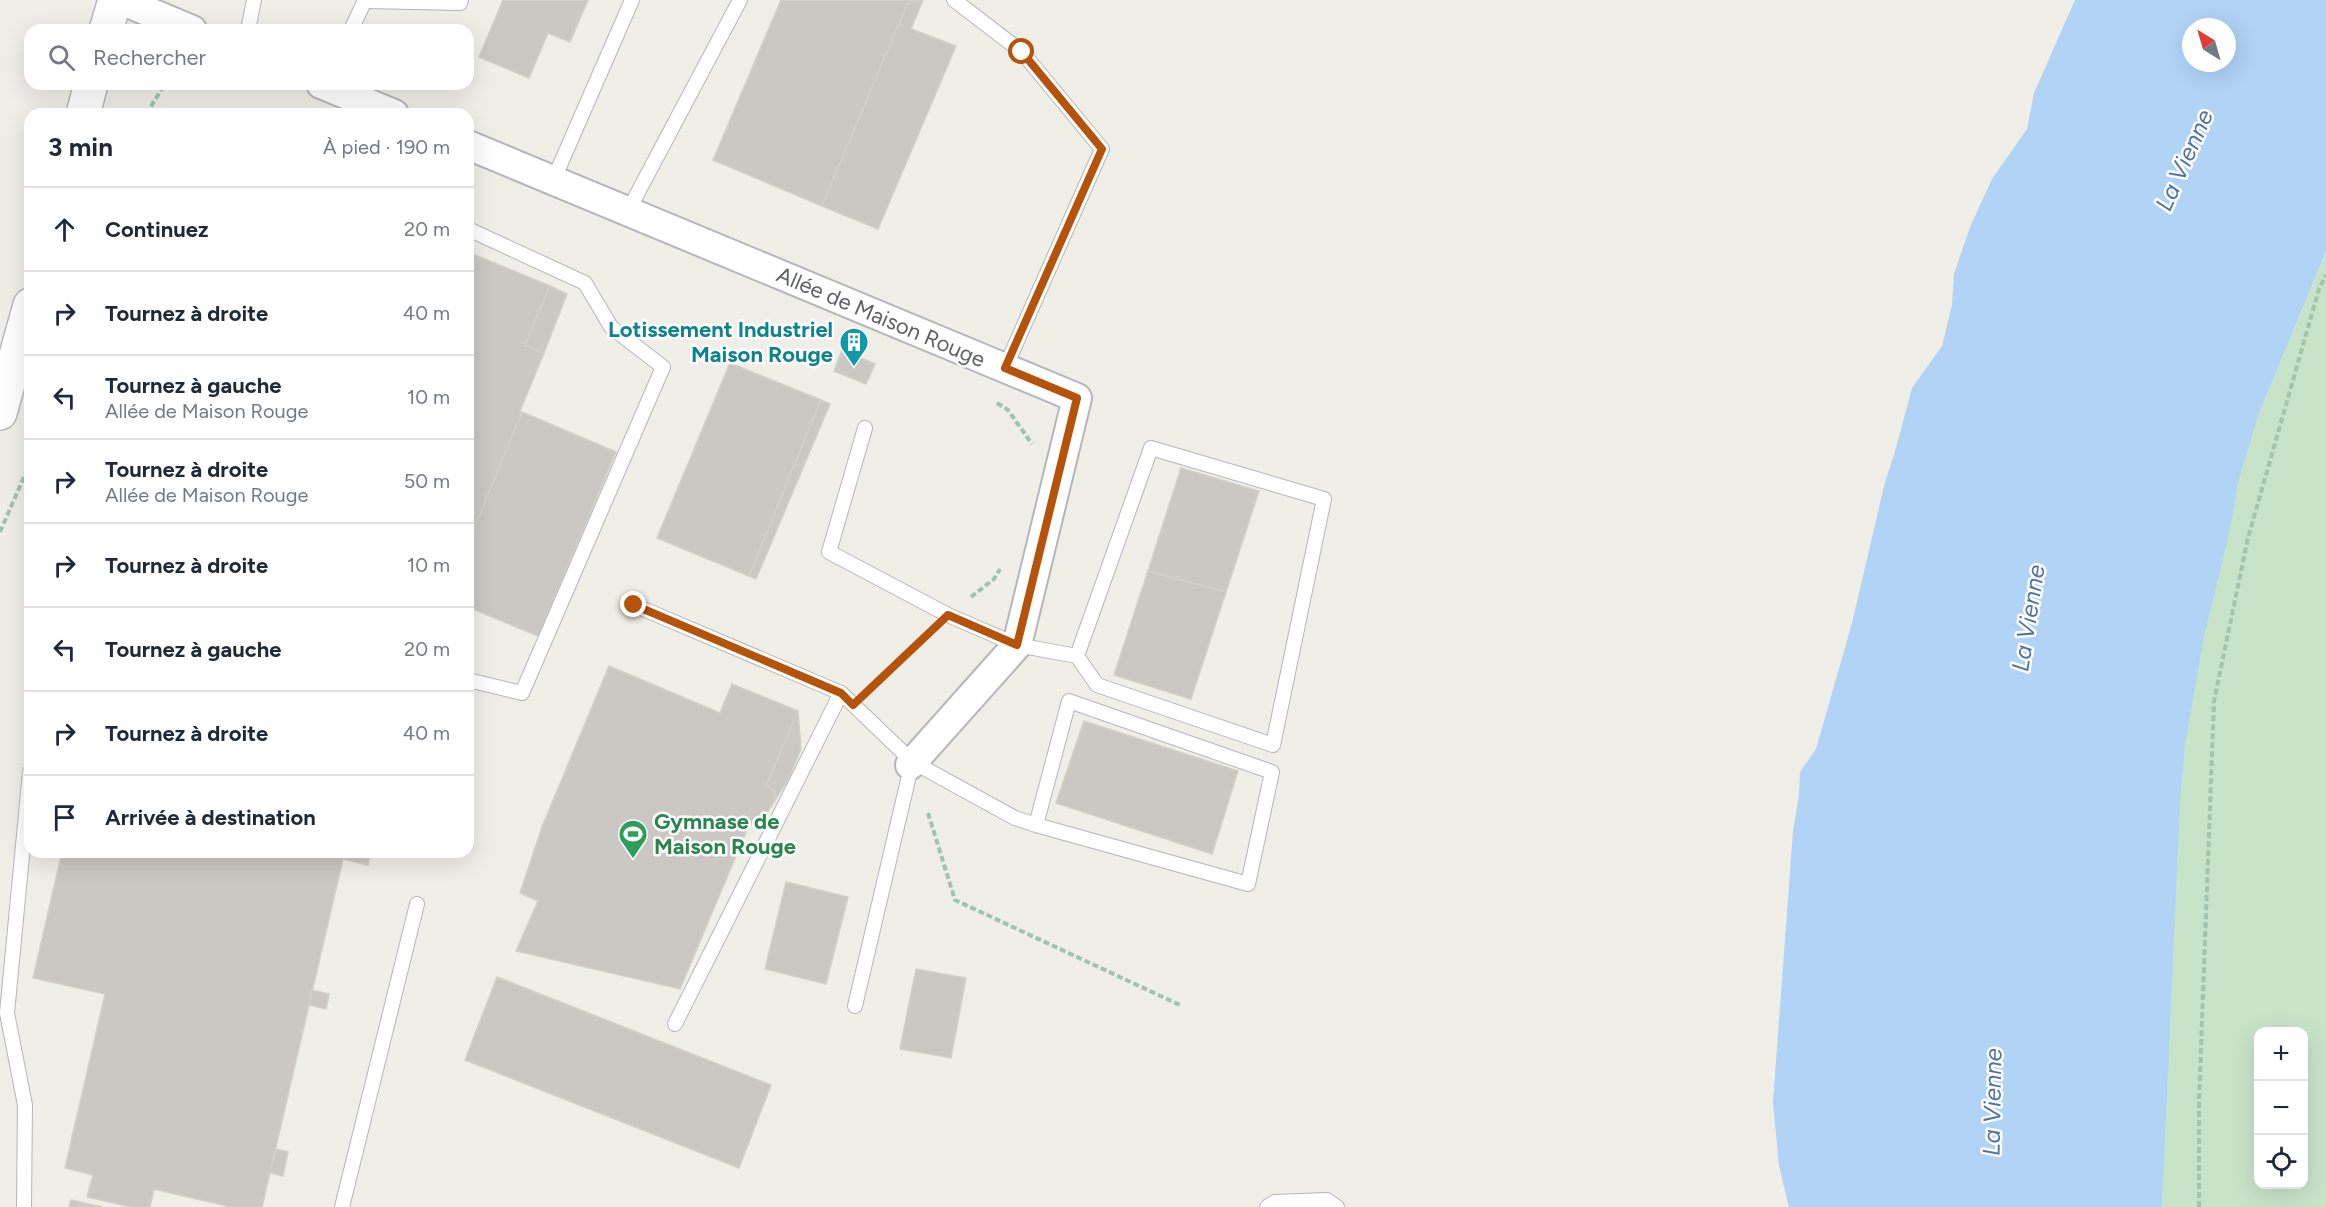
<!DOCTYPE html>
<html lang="fr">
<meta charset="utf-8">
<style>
:root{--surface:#fff;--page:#f2f2f3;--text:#1f2937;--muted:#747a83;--line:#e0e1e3}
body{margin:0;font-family:Figtree,sans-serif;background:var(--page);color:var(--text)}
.controls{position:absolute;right:18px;bottom:18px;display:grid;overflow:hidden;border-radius:12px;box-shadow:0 6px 24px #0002}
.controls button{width:54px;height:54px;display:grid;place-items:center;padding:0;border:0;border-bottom:2px solid var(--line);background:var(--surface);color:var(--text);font:30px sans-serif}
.compass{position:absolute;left:2182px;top:18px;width:54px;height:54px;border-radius:50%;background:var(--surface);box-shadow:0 6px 24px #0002;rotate:323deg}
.stop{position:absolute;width:18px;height:18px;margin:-14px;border:4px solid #b45309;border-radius:50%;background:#fff}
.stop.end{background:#b45309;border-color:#fff;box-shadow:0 2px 6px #0008}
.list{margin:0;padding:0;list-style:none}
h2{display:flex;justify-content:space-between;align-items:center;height:78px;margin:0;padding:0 24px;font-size:26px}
h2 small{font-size:20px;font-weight:400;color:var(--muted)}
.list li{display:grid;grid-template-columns:39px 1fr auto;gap:18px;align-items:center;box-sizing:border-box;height:84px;padding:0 24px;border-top:2px solid var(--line)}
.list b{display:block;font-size:22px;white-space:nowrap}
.list p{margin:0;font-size:20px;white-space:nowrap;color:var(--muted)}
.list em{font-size:20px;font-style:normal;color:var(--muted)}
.icon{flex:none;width:33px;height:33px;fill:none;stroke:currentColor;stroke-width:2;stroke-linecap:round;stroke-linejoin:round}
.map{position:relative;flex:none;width:2326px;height:1207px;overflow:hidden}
.search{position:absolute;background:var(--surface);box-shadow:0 6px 24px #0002;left:24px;top:24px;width:450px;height:66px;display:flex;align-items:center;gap:15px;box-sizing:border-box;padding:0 21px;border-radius:18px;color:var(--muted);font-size:22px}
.panel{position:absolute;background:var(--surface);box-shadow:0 6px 24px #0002;left:24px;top:108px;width:450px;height:750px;border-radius:18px}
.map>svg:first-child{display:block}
</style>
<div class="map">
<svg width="2326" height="1207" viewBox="0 0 2326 1207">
<rect width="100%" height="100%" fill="#efeee7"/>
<path fill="#c7e4c9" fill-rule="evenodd" d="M 2326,253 L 2326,1207 L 2162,1207 L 2163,1153 L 2138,723 L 2258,416 ZM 2258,1032 L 2304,1032 L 2304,1184 L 2258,1184 Z"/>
<path fill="#b0d3f6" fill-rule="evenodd" d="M 2075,0 L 2326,0 L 2326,252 L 2258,416 L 2238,482 L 2229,534 L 2204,636 L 2185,745 L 2180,802 L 2162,1207 L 1789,1207 L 1779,1166 L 1773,1102 L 1793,831 L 1799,795 L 1800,772 L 1816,749 L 1852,623 L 1885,482 L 1894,455 L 1912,388 L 1942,346 L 1952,305 L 1954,274 L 1970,227 L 1992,179 L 2027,129 L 2034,93 ZM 2191,27 L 2227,27 L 2227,63 L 2191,63 Z"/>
<g fill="#cbc8c4" stroke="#d3d0c6" stroke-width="1.5">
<path d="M 503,0 L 588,0 L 570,42 L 548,33 L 529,78 L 479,57 Z"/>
<path d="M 781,0 L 909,0 L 822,206 L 713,160 Z"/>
<path d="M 909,0 L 923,0 L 911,29 L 956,46 L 878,229 L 822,206 Z"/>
<path d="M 468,252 L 550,286 L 525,345 L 544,353 L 520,411 L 522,413 L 468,544 Z"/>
<path d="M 550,286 L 567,294 L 544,353 L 525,345 Z"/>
<path d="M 842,350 L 875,364 L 866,384 L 834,371 Z"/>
<path d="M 730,363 L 821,400 L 749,576 L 657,538 Z"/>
<path d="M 821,400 L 830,404 L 756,579 L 749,576 Z"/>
<path d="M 522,412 L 616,452 L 538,636 L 468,607 L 468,544 Z"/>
<path d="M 1181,468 L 1259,491 L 1226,592 L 1148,571 Z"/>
<path d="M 1148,571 L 1226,592 L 1191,699 L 1114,675 Z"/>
<path d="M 609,666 L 720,713 L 732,684 L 798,711 L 766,786 L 775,792 L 775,800 L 761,823 L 749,825 L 680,989 L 516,951 L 538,901 L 520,893 L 542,827 Z"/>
<path d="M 798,711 L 801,749 L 788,780 L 775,800 L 775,792 L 766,786 Z"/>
<path d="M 1084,721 L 1238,771 L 1212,854 L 1056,803 Z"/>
<path d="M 62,852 L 371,852 L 368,865 L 343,859 L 262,1207 L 231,1207 L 154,1189 L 150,1207 L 131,1207 L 87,1197 L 93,1175 L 65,1168 L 105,994 L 33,978 Z"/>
<path d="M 786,882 L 848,897 L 826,984 L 765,969 Z"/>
<path d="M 916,969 L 966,978 L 951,1058 L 900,1049 Z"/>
<path d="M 497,977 L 771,1085 L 739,1168 L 465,1060 Z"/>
<path d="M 312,990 L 329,994 L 326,1009 L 309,1005 Z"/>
<path d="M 276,1149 L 288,1152 L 283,1176 L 270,1173 Z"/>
<path d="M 71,1200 L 102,1207 L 69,1207 Z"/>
</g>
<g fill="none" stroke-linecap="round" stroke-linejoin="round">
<g stroke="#b4b6ba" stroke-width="16">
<g id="lane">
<path d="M 954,0 L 1022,52 L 1102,149 L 1005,368"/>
<path d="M 365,1 L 460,3 L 461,0"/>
<path d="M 248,30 L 254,0"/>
<path d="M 351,30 L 365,0"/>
<path d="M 553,181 L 632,0"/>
<path d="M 628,211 L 740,0"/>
<path d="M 468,229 L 585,283 L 611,327 L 663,367 L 522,693 L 468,680"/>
<path d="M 865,428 L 829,552 L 948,615 L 1017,645 L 1077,656 L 1151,448 L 1324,499 L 1273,745 L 1097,685 L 1077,656"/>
<path d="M 634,605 L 841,693 L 913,762 L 1015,818 L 1036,825 L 1248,884 L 1272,772 L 1069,701 L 1036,825"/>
<path d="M 855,1006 L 912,763"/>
<path d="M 675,1024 L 841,693"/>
<path d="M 24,1207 L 25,1105 L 7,1013 L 30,772"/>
<path d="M 342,1207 L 417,904"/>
<path d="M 1267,1207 L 1275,1202 L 1327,1200 L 1337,1207"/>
</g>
</g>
<g stroke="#b4b6ba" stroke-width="32">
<g id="street">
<path d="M 121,0 L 192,30"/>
<path d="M 321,84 L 394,114"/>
<path d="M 468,145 L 1077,398 L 1017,645 L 910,765"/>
</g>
</g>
<g stroke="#b6b8bd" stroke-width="36">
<g id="secondary">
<path d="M 106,30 L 115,0"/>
<path d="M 83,114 L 91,84"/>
<path d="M 0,413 L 30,305"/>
</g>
</g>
<g stroke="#a0c4ad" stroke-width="4" stroke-dasharray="6 3" stroke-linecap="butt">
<path d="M 146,114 L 165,84"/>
<path d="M 997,403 L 1008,410 L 1032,444"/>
<path d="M 0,532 L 30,463"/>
<path d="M 971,597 L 994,579 L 1000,569"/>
<path d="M 871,688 L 929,633"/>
<path d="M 928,813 L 955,900 L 1182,1006"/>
<path d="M 2199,1207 L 2199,1102 L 2214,701 L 2248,538 L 2319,289 L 2326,275"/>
</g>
<use href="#lane" stroke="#fff" stroke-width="14"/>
<use href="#street" stroke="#fff" stroke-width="28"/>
<use href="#secondary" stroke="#fff" stroke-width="33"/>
</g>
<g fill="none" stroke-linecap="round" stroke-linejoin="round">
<path stroke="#b45309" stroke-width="8" d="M 634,605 L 841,693 L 853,705 L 948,615 L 1017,645 L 1077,398 L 1005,368 L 1102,149 L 1022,52"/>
</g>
<defs>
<g id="building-pin" transform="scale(1.5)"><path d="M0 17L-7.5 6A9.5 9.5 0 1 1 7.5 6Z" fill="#0f9aa8" stroke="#fff"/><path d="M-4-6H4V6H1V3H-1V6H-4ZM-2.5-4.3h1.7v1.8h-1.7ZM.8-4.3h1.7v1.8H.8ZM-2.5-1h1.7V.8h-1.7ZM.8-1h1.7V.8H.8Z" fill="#fff"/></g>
<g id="stadium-pin" transform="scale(1.5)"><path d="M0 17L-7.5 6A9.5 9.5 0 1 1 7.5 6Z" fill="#2e9e5b" stroke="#fff"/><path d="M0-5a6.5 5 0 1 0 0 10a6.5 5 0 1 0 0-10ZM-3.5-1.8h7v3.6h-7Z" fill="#fff"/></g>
</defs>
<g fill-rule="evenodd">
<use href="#building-pin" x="854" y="342"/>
<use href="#stadium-pin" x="633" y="834"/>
</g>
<g text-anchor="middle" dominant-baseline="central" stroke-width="5" stroke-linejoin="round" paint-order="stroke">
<g font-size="22" fill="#5f6166" stroke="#fff">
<text transform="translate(881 317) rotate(23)">Allée de Maison Rouge</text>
</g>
<g font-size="22" font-weight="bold" fill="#0d838f" stroke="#fff" text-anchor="end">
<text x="833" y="329">Lotissement Industriel<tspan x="833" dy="25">Maison Rouge</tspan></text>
</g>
<g font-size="22" font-weight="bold" fill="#27864d" stroke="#fff" text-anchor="start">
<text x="654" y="821">Gymnase de<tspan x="654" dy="25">Maison Rouge</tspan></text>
</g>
<g font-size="24" font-style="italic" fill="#4e74a6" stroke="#fff">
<text transform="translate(2184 160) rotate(-66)">La Vienne</text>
<text transform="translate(2028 618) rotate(-81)">La Vienne</text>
<text transform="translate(1992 1102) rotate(-89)">La Vienne</text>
</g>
</g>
</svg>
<div class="controls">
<button>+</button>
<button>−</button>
<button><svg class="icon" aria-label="locate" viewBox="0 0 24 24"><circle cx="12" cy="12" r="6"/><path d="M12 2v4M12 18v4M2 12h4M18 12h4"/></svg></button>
</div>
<svg class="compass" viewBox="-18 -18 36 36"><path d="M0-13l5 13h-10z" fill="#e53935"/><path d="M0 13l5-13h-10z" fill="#747a83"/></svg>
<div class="stop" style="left:1022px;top:52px"></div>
<div class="stop end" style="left:634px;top:605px"></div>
<div class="search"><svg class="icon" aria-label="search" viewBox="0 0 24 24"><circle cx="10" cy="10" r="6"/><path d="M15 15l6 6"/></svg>Rechercher</div>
<section class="panel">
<h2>3 min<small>À pied · 190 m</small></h2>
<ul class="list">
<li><svg class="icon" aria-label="ahead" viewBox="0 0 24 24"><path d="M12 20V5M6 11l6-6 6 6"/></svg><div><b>Continuez</b></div><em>20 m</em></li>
<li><svg class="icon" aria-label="right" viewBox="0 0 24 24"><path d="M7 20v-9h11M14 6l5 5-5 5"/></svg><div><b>Tournez à droite</b></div><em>40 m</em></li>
<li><svg class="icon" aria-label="left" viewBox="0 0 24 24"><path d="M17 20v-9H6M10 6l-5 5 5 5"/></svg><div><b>Tournez à gauche</b><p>Allée de Maison Rouge</p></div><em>10 m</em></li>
<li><svg class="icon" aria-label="right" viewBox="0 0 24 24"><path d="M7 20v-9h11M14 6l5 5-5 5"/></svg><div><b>Tournez à droite</b><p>Allée de Maison Rouge</p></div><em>50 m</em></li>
<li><svg class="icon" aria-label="right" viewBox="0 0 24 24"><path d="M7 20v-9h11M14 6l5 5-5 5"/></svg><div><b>Tournez à droite</b></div><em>10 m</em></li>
<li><svg class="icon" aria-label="left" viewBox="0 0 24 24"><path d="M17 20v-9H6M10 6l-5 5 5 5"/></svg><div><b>Tournez à gauche</b></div><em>20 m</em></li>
<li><svg class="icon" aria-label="right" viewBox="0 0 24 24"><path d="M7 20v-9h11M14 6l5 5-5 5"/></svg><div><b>Tournez à droite</b></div><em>40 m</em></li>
<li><svg class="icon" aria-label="arrive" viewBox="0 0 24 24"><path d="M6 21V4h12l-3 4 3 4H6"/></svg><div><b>Arrivée à destination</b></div></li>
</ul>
</section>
</div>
